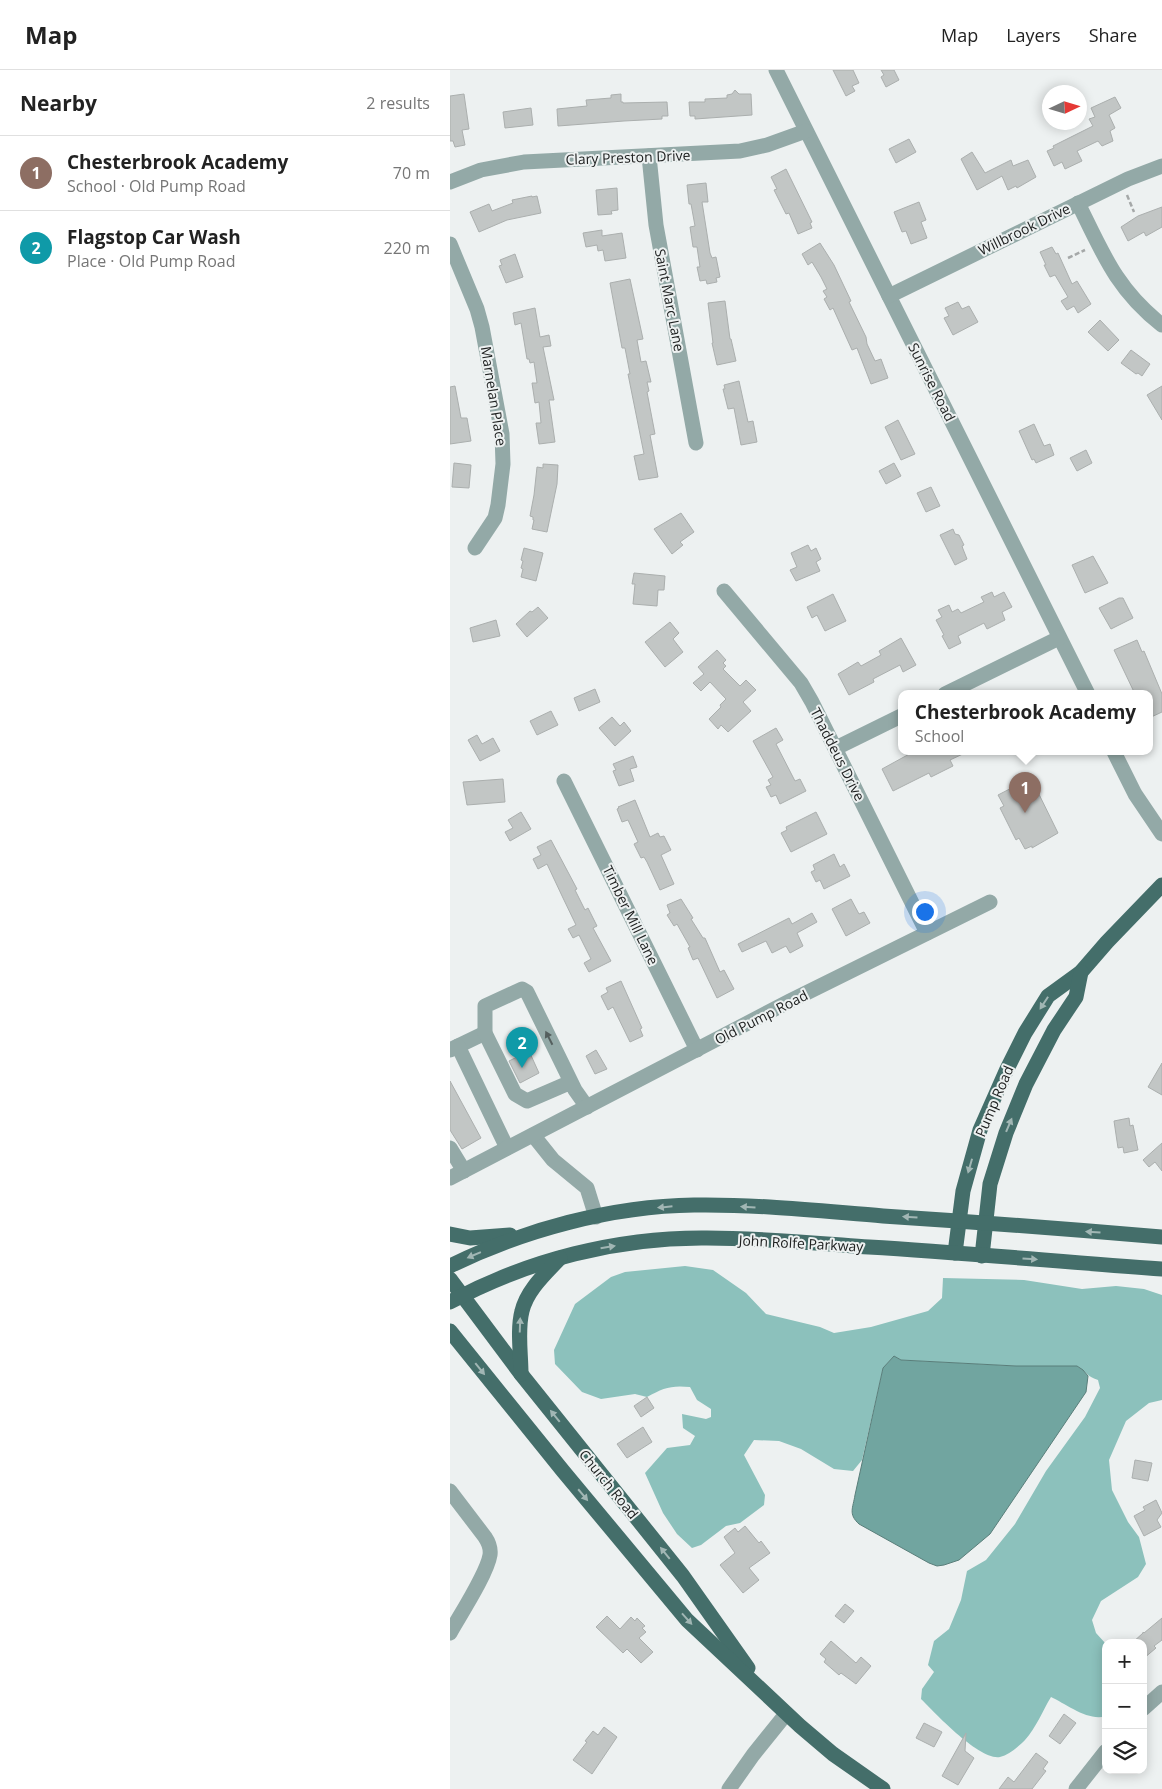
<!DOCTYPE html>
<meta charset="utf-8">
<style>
:root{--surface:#fff;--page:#f2f2f2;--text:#222;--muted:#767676;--line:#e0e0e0;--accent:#2563eb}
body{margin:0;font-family:"Open Sans",sans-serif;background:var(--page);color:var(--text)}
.controls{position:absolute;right:15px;bottom:15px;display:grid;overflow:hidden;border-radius:10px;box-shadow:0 2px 12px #0003}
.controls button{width:45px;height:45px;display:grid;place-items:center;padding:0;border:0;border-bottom:1px solid var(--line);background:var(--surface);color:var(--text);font:25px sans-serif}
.compass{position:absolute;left:592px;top:15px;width:45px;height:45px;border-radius:50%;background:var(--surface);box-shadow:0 2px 12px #0003;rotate:86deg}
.you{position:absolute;left:474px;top:841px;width:18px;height:18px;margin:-12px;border:4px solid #fff;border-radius:50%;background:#1a73e8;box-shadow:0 0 0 8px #1a73e833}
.badge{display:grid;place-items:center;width:32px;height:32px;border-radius:50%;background:var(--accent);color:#fff;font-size:16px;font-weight:700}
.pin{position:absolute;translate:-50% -41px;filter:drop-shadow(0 1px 2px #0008)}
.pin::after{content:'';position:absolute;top:26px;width:18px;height:15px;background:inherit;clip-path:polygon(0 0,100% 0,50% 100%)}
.popup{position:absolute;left:448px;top:620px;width:255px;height:65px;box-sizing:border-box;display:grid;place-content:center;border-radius:10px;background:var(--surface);filter:drop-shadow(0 1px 4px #0005);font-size:16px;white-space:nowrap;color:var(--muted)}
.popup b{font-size:19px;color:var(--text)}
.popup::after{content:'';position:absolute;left:50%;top:100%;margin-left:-10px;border:10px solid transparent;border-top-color:var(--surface)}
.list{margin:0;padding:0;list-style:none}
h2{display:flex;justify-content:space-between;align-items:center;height:65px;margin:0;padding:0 20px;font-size:21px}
h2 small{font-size:16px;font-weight:400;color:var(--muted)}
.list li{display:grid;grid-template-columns:32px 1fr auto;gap:15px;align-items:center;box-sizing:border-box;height:75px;padding:0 20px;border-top:1px solid var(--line)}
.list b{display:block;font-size:19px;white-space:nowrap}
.list p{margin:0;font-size:16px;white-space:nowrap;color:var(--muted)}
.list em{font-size:16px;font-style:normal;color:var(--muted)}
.icon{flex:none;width:28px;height:28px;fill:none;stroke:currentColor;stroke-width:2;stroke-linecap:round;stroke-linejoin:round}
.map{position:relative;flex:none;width:712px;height:1719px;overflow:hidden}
header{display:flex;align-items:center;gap:30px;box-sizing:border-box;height:70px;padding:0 25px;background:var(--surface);border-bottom:1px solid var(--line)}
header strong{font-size:24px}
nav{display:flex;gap:28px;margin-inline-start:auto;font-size:18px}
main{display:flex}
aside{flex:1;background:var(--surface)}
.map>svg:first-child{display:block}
</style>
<header>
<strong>Map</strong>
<nav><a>Map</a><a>Layers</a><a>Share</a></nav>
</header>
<main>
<aside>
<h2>Nearby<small>2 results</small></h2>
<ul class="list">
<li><span class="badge" style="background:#8d6e63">1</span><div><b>Chesterbrook Academy</b><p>School · Old Pump Road</p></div><em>70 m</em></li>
<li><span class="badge" style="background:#0f9aa8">2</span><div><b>Flagstop Car Wash</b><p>Place · Old Pump Road</p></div><em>220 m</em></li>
</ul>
</aside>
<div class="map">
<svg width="712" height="1719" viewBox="0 0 712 1719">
<rect width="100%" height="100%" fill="#edf1f1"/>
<path fill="#8cc1bc" d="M 235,1196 L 263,1200 L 296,1223 L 316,1244 L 370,1257 L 384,1263 L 421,1257 L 478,1241 L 492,1228 L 493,1208 L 574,1210 L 632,1219 L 666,1216 L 694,1219 L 712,1225 L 712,1330 L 699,1333 L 676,1351 L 659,1390 L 662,1420 L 678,1452 L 689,1467 L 696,1494 L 688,1507 L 651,1531 L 642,1550 L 646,1563 L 656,1574 L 656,1646 C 639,1652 616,1634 601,1627 C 593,1640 586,1658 575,1670 C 569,1676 559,1685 550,1687 C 530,1691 485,1643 471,1629 L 472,1619 L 484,1602 L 478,1595 L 484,1571 L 499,1559 L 511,1530 L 517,1501 L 536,1490 L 565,1454 L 596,1401 L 635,1347 L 650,1318 L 648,1310 C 636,1306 637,1302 627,1296 L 566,1296 L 451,1290 L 444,1286 L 433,1298 L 412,1390 L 403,1401 L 384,1399 L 351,1379 L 329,1371 L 304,1370 L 294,1385 L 315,1425 L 314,1435 L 290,1453 L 276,1456 L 251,1475 L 242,1478 L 227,1464 L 213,1443 L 195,1403 L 217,1378 L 240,1375 L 245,1366 L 233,1358 L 232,1344 L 256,1349 L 261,1347 L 261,1339 L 247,1330 L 240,1317 C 221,1315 213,1318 197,1327 L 185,1324 L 151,1329 L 132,1322 L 105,1294 L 104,1280 L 125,1234 L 161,1207 L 175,1202 Z"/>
<path fill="#71a5a0" stroke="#597e7a" d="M 444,1286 L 451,1290 L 566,1296 L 627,1296 L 633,1300 L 638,1306 L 636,1322 L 540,1464 L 509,1490 L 494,1495 L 487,1496 L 479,1493 L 409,1454 C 398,1444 403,1438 405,1425 L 433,1298 Z"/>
<g fill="#c2c6c5" stroke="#abafae">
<path d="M 383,0 L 403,0 L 409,13 L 402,16 L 405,21 L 396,26 Z"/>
<path d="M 431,0 L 444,0 L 449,10 L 436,17 L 431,7 L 434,5 Z"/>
<path d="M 285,20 L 289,24 L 301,24 L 302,45 L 245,49 L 245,46 L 240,46 L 239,32 L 255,32 L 255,29 L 277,28 L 277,25 L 282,24 Z"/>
<path d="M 14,24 L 19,59 L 12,60 L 15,75 L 5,77 L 3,71 L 0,71 L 0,26 Z"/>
<path d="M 171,24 L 171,32 L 173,32 L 173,33 L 217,32 L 218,46 L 212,46 L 212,49 L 174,51 L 108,56 L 107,39 L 137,36 L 136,30 L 161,28 L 161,25 Z"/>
<path d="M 665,27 L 671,38 L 659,45 L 665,58 L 660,61 L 663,71 L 652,76 L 648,71 L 627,81 L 632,91 L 615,99 L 612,92 L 604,96 L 597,81 L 604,78 L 603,76 L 643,56 L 639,49 L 645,47 L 641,38 Z"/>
<path d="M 81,38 L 83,55 L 55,58 L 53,42 Z"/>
<path d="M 459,69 L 466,82 L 446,93 L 439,79 Z"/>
<path d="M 522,82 L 535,103 L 561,90 L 563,96 L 578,90 L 586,107 L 567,118 L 566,116 L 558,120 L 552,106 L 527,120 L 511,89 Z"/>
<path d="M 336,99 L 362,152 L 360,153 L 362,158 L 348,164 L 339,143 L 336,144 L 324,120 L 327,119 L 321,107 Z"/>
<path d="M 256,113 L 258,132 L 252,132 L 260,183 L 262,188 L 266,187 L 270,207 L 266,208 L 267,212 L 257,214 L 256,210 L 250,211 L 247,197 L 250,197 L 247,177 L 243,177 L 240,157 L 245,156 L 241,134 L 239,134 L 237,115 Z"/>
<path d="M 167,118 L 168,140 L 161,141 L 162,144 L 148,145 L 146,120 Z"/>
<path d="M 82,126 L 82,127 L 87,126 L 91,143 L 57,150 L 29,162 L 20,142 L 39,134 L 42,141 L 63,133 L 62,130 Z"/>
<path d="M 469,132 L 476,150 L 471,152 L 477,168 L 461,174 L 456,161 L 452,162 L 444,142 Z"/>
<path d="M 712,137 L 712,157 L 696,166 L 694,162 L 678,171 L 671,157 L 688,146 Z"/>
<path d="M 152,160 L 152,166 L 172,163 L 176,188 L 155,191 L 153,180 L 148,181 L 147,175 L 136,177 L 133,163 Z"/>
<path d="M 370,173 L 384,195 L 401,231 L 399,232 L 416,267 L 417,274 L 425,291 L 431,289 L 438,308 L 421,314 L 407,278 L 402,280 L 383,238 L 380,240 L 374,229 L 377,227 L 373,221 L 377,219 L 371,207 L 362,192 L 358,195 L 352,184 Z"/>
<path d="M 602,177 L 606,184 L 608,183 L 622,214 L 627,211 L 641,234 L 628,243 L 624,236 L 617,240 L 611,231 L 618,227 L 605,205 L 600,207 L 594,195 L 596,195 L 590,182 Z"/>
<path d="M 65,184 L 73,207 L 56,213 L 49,196 L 52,195 L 50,190 Z"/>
<path d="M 180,209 L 193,269 L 187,270 L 191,292 L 196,291 L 201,312 L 197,312 L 199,321 L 197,322 L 205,364 L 200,365 L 208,407 L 189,410 L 184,386 L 194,384 L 178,304 L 180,304 L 175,278 L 172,278 L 160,213 Z"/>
<path d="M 275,231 L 280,269 L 281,269 L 286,291 L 267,295 L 262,273 L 263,273 L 258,233 Z"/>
<path d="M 508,232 L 512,239 L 519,236 L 528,252 L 503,265 L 494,248 L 499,246 L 495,238 Z"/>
<path d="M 85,238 L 90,267 L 99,265 L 101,276 L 93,277 L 104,330 L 99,330 L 105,372 L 89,374 L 86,353 L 91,353 L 89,332 L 85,333 L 82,313 L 87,313 L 84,292 L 80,293 L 79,289 L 77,289 L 71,253 L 65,255 L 63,243 Z"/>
<path d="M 650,250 L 669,270 L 658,281 L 638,262 Z"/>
<path d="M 681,280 L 700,294 L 692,306 L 688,303 L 686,304 L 671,293 Z"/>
<path d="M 289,311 L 298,352 L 303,351 L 307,372 L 291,375 L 284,338 L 278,339 L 273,319 L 275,319 L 274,315 Z"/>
<path d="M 5,316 L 11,348 L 17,348 L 21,371 L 0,374 L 0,317 Z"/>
<path d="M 712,316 L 712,350 L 697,325 Z"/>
<path d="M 448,350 L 465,384 L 451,390 L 435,357 Z"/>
<path d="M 584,354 L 594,376 L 600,374 L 604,385 L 586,393 L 584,389 L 582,390 L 569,361 Z"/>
<path d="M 636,380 L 642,393 L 627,401 L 620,388 Z"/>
<path d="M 4,393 L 21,395 L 19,418 L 2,417 Z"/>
<path d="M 444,393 L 451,406 L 436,414 L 429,401 Z"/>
<path d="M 93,394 L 108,395 L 107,414 L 97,462 L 82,459 L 84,450 L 83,450 L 83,447 L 80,446 L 84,425 L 87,397 L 93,398 Z"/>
<path d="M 481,417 L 490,436 L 476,442 L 467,423 Z"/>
<path d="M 231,443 L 244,462 L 230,472 L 233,475 L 222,484 L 204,459 Z"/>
<path d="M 503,459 L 505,464 L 509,465 L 514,475 L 512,476 L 513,479 L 517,489 L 505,495 L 490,465 Z"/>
<path d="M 358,475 L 361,481 L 366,478 L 371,489 L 366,492 L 370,501 L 346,511 L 340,500 L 347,497 L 341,483 Z"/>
<path d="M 74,478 L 93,483 L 86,511 L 71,507 L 73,499 L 71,498 L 73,491 L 71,490 Z"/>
<path d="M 643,486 L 658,513 L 635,523 L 622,495 Z"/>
<path d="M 184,503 L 215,506 L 214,520 L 208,520 L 207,536 L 183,534 L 185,514 L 182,514 Z"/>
<path d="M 542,522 L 544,527 L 554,522 L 562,537 L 552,542 L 555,550 L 537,559 L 534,553 L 508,566 L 511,573 L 499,579 L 492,566 L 494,565 L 486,550 L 492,547 L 488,540 L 499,535 L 502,542 L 508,539 L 511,543 L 534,532 L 531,527 Z"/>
<path d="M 383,524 L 396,551 L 375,561 L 367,545 L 362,548 L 357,537 Z"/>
<path d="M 669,528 L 673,528 L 683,548 L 661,559 L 649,538 Z"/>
<path d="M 88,537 L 98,548 L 77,567 L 66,554 L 80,541 L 82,542 Z"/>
<path d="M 46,550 L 50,566 L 23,572 L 20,558 Z"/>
<path d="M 220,552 L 229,563 L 223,569 L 233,582 L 215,597 L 195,572 Z"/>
<path d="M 451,568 L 466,595 L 453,602 L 450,595 L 423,609 L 424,612 L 399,625 L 388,604 L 408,592 L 411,596 L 431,585 L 429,581 Z"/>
<path d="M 687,570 L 692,582 L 694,581 L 712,624 L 712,642 L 699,648 L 699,624 L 685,624 L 664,580 Z"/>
<path d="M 267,580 L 276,590 L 273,593 L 276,596 L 273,599 L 290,616 L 296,610 L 306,620 L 293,632 L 301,641 L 278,662 L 271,655 L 268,659 L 259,649 L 271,637 L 270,635 L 276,629 L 260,612 L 251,621 L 243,613 L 254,604 L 248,597 Z"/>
<path d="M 145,619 L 150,632 L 129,641 L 124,628 Z"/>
<path d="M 101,641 L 108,655 L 87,665 L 80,651 Z"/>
<path d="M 162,647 L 170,656 L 174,652 L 181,661 L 165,676 L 149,658 Z"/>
<path d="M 326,658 L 333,670 L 326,674 L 345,711 L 350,709 L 356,721 L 330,734 L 326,725 L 321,727 L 316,717 L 321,715 L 318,710 L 323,707 L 303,671 Z"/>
<path d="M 27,665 L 32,674 L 43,668 L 50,681 L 30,691 L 18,670 Z"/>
<path d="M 463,682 L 517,682 L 500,690 L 503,696 L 481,707 L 479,703 L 443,721 L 432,699 Z"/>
<path d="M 183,686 L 187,697 L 180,699 L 184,711 L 169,716 L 163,701 L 166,700 L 163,694 Z"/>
<path d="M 581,708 L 608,763 L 582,778 L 582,776 L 575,779 L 569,768 L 566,770 L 550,738 L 554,736 L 548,725 Z"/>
<path d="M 53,709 L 55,732 L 17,735 L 13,712 Z"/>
<path d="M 185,730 L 200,767 L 208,763 L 210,767 L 214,766 L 221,780 L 211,785 L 224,814 L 210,820 L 197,792 L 194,787 L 191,788 L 184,774 L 188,772 L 178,750 L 172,752 L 167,739 L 169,738 L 168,737 Z"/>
<path d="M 71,742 L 81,759 L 60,771 L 55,762 L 63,758 L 58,750 Z"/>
<path d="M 366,742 L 377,764 L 341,782 L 331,763 L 337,760 L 336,757 Z"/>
<path d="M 101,770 L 127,819 L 125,820 L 135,840 L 138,838 L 147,856 L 143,858 L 161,891 L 139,902 L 134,893 L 141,889 L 129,865 L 123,868 L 118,859 L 126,855 L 113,828 L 97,794 L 88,799 L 83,789 L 91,785 L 87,777 Z"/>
<path d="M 384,784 L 390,797 L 394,794 L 400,806 L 374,819 L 370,810 L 366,812 L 361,802 L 365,800 L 363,795 Z"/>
<path d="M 231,829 L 243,848 L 241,849 L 253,868 L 255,868 L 270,902 L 274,900 L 284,919 L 267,928 L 248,888 L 243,890 L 238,878 L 240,877 L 227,854 L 224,856 L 217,845 L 220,843 L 217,835 Z"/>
<path d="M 401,829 L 409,844 L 414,842 L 420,853 L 396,866 L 382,839 Z"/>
<path d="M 362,843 L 367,852 L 347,863 L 353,876 L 340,883 L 336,876 L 322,883 L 316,871 L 292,882 L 288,874 L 339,848 L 342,854 Z"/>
<path d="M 171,911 L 192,958 L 190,959 L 193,966 L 180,972 L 163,937 L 158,940 L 151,926 L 158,922 L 156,918 Z"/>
<path d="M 146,980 L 157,999 L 145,1004 L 136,986 Z"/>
<path d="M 79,981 L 89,1003 L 70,1013 L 59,991 Z"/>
<path d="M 712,993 L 712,1025 L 698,1017 Z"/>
<path d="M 0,1011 L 31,1068 L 12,1079 L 0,1060 Z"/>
<path d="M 679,1048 L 680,1056 L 683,1055 L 688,1080 L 674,1083 L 673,1077 L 668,1078 L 664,1051 Z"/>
<path d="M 712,1073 L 712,1101 L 705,1092 L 699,1097 L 693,1090 Z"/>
<path d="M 197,1327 L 204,1338 L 191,1347 L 184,1336 Z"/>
<path d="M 193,1357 L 202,1372 L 177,1388 L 167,1374 Z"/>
<path d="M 685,1390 L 702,1393 L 698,1411 L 682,1408 Z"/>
<path d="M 706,1430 L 712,1443 L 707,1450 L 711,1457 L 694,1466 L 684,1446 L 695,1440 L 693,1437 Z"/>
<path d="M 295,1456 L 309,1473 L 311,1471 L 320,1483 L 299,1498 L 309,1510 L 293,1523 L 270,1495 L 285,1483 L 274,1467 L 285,1458 L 288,1462 Z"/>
<path d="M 395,1534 L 404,1541 L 394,1553 L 385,1546 Z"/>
<path d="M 157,1546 L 170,1559 L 181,1547 L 185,1551 L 187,1548 L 195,1556 L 192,1558 L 196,1562 L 189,1568 L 203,1582 L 191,1593 L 177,1579 L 173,1583 L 146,1557 Z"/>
<path d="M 712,1548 L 712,1570 L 704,1576 L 706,1578 L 693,1589 L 693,1573 L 682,1573 L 693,1563 L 693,1562 L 694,1563 Z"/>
<path d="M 381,1571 L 406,1593 L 411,1587 L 421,1596 L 406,1614 L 391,1603 L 389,1605 L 374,1592 L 376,1589 L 370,1584 Z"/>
<path d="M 614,1644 L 626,1653 L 610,1674 L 599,1666 Z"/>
<path d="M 474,1653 L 492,1662 L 484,1677 L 466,1668 Z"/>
<path d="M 154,1657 L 167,1667 L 142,1704 L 123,1690 L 137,1672 L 135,1671 L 143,1661 L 148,1665 Z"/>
<path d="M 516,1663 L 515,1681 L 524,1688 L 508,1715 L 492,1706 Z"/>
<path d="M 586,1683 L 598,1692 L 593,1699 L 596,1701 L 582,1719 L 549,1719 L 558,1707 L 564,1712 Z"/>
</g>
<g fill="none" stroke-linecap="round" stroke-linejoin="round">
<g stroke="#a5a8a8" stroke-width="2.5" stroke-dasharray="5 2.5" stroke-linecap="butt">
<path d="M 677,125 L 684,142"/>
<path d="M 618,188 L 635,180"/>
</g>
<g stroke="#93a9a7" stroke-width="15">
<path d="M 326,0 L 638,624"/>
<path d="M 199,86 L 206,155 L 246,373"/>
<path d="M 0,112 L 31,100 L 74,92 L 290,81 L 317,75 L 356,61"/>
<path d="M 628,133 C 653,184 667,220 712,255"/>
<path d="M 0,174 L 27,239 L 32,257 L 52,364 L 53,394 L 48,435 L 45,448 L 25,478"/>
<path d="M 439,226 L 678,109 L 712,96"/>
<path d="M 274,521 L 351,613 L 362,632 L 477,863"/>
<path d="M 495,624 L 609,568"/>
<path d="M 386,678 L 451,646"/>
<path d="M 664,682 L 685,724 L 712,764"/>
<path d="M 114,711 L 247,980"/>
<path d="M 8,976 L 35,963"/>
<path d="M 0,980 L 8,976 L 57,1078"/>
<path d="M 121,1012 L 77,1031 L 65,1024 L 35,963 L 35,936 L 72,919 L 77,922 L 125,1020 L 137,1037"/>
<path d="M 83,1065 L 103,1090 L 137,1118 L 146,1147"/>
<path d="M 0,1078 L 14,1101"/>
<path d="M 0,1108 L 340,931 L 540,832"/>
<path d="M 0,1421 L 35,1467 C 39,1473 41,1478 40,1485 C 37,1504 10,1545 0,1563"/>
<path d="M 693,1639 L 712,1622"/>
<path d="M 279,1719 L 303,1685 L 336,1644"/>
<path d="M 626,1719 L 656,1681"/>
</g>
<g stroke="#446e6a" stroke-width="15">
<path d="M 0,1164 L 20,1168 L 60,1165"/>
<path d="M 505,1183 L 513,1121 L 530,1060 L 557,999 L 575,963 L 598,926 L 631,902 L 657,872 L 712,815"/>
<path d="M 532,1186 L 540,1114 L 556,1063 L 576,1014 L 604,960 L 626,927 L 631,902"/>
<path d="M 0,1196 C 73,1160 162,1136 244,1135 C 307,1134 370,1141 433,1146 C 526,1152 619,1159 712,1167"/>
<path d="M 0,1209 L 71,1304 L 233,1506 L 298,1598"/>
<path d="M 0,1232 C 78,1190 168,1167 257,1168 C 311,1168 365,1173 419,1177 C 517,1183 614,1192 712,1199"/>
<path d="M 0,1261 L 113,1401 L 237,1550 L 350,1656 L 383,1684 L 433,1719"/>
<path d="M 71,1304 C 71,1284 67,1260 72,1241 C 77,1220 95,1204 110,1188"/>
</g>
</g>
<defs><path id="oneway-solid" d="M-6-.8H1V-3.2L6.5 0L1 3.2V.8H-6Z" transform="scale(1.25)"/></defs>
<g fill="#a1b6b4">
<use href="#oneway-solid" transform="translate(594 933) rotate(123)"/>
<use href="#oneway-solid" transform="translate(559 1055) rotate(-67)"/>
<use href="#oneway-solid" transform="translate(520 1096) rotate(106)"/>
<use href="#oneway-solid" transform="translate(215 1137) rotate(174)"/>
<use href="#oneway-solid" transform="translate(298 1137) rotate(-177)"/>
<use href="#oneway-solid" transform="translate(460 1147) rotate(-176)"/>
<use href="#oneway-solid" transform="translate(643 1162) rotate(-176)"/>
<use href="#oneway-solid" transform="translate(158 1177) rotate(-9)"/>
<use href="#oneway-solid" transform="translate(24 1185) rotate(157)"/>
<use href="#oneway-solid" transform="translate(580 1189) rotate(4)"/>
<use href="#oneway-solid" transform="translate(70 1255) rotate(-88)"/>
<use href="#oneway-solid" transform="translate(30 1299) rotate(51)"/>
<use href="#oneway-solid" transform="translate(105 1346) rotate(-129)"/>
<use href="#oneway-solid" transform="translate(133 1425) rotate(50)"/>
<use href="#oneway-solid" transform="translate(215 1483) rotate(-129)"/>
<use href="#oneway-solid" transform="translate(237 1549) rotate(48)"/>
</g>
<use fill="#545f5e" href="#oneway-solid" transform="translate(99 968) rotate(-117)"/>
<g text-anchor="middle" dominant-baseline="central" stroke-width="4" stroke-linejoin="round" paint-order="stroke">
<g font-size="14" fill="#202222" stroke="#edf1f1">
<text transform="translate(178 87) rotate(-2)">Clary Preston Drive</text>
<text transform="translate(574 159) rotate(-26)">Willbrook Drive</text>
<text transform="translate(220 230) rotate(79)">Saint Marc Lane</text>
<text transform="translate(482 312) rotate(63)">Sunrise Road</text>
<text transform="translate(44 326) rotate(81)">Marnelan Place</text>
<text transform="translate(388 684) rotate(63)">Thaddeus Drive</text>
<text transform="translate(181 845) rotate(64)">Timber Mill Lane</text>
<text transform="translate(311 947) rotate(-27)">Old Pump Road</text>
<text transform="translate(544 1031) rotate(-67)">Pump Road</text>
<text transform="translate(351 1173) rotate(3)">John Rolfe Parkway</text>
<text transform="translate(159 1414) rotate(51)">Church Road</text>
</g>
</g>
</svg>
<div class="controls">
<button>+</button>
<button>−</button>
<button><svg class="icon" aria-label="layers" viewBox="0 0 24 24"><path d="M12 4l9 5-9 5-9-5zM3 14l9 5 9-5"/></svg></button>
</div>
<svg class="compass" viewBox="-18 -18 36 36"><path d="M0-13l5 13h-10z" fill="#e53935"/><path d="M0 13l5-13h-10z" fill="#767676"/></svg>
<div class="you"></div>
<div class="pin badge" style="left:575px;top:743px;background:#8d6e63">1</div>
<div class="popup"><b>Chesterbrook Academy</b>School</div>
<div class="pin badge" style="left:72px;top:998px;background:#0f9aa8">2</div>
</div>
</main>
